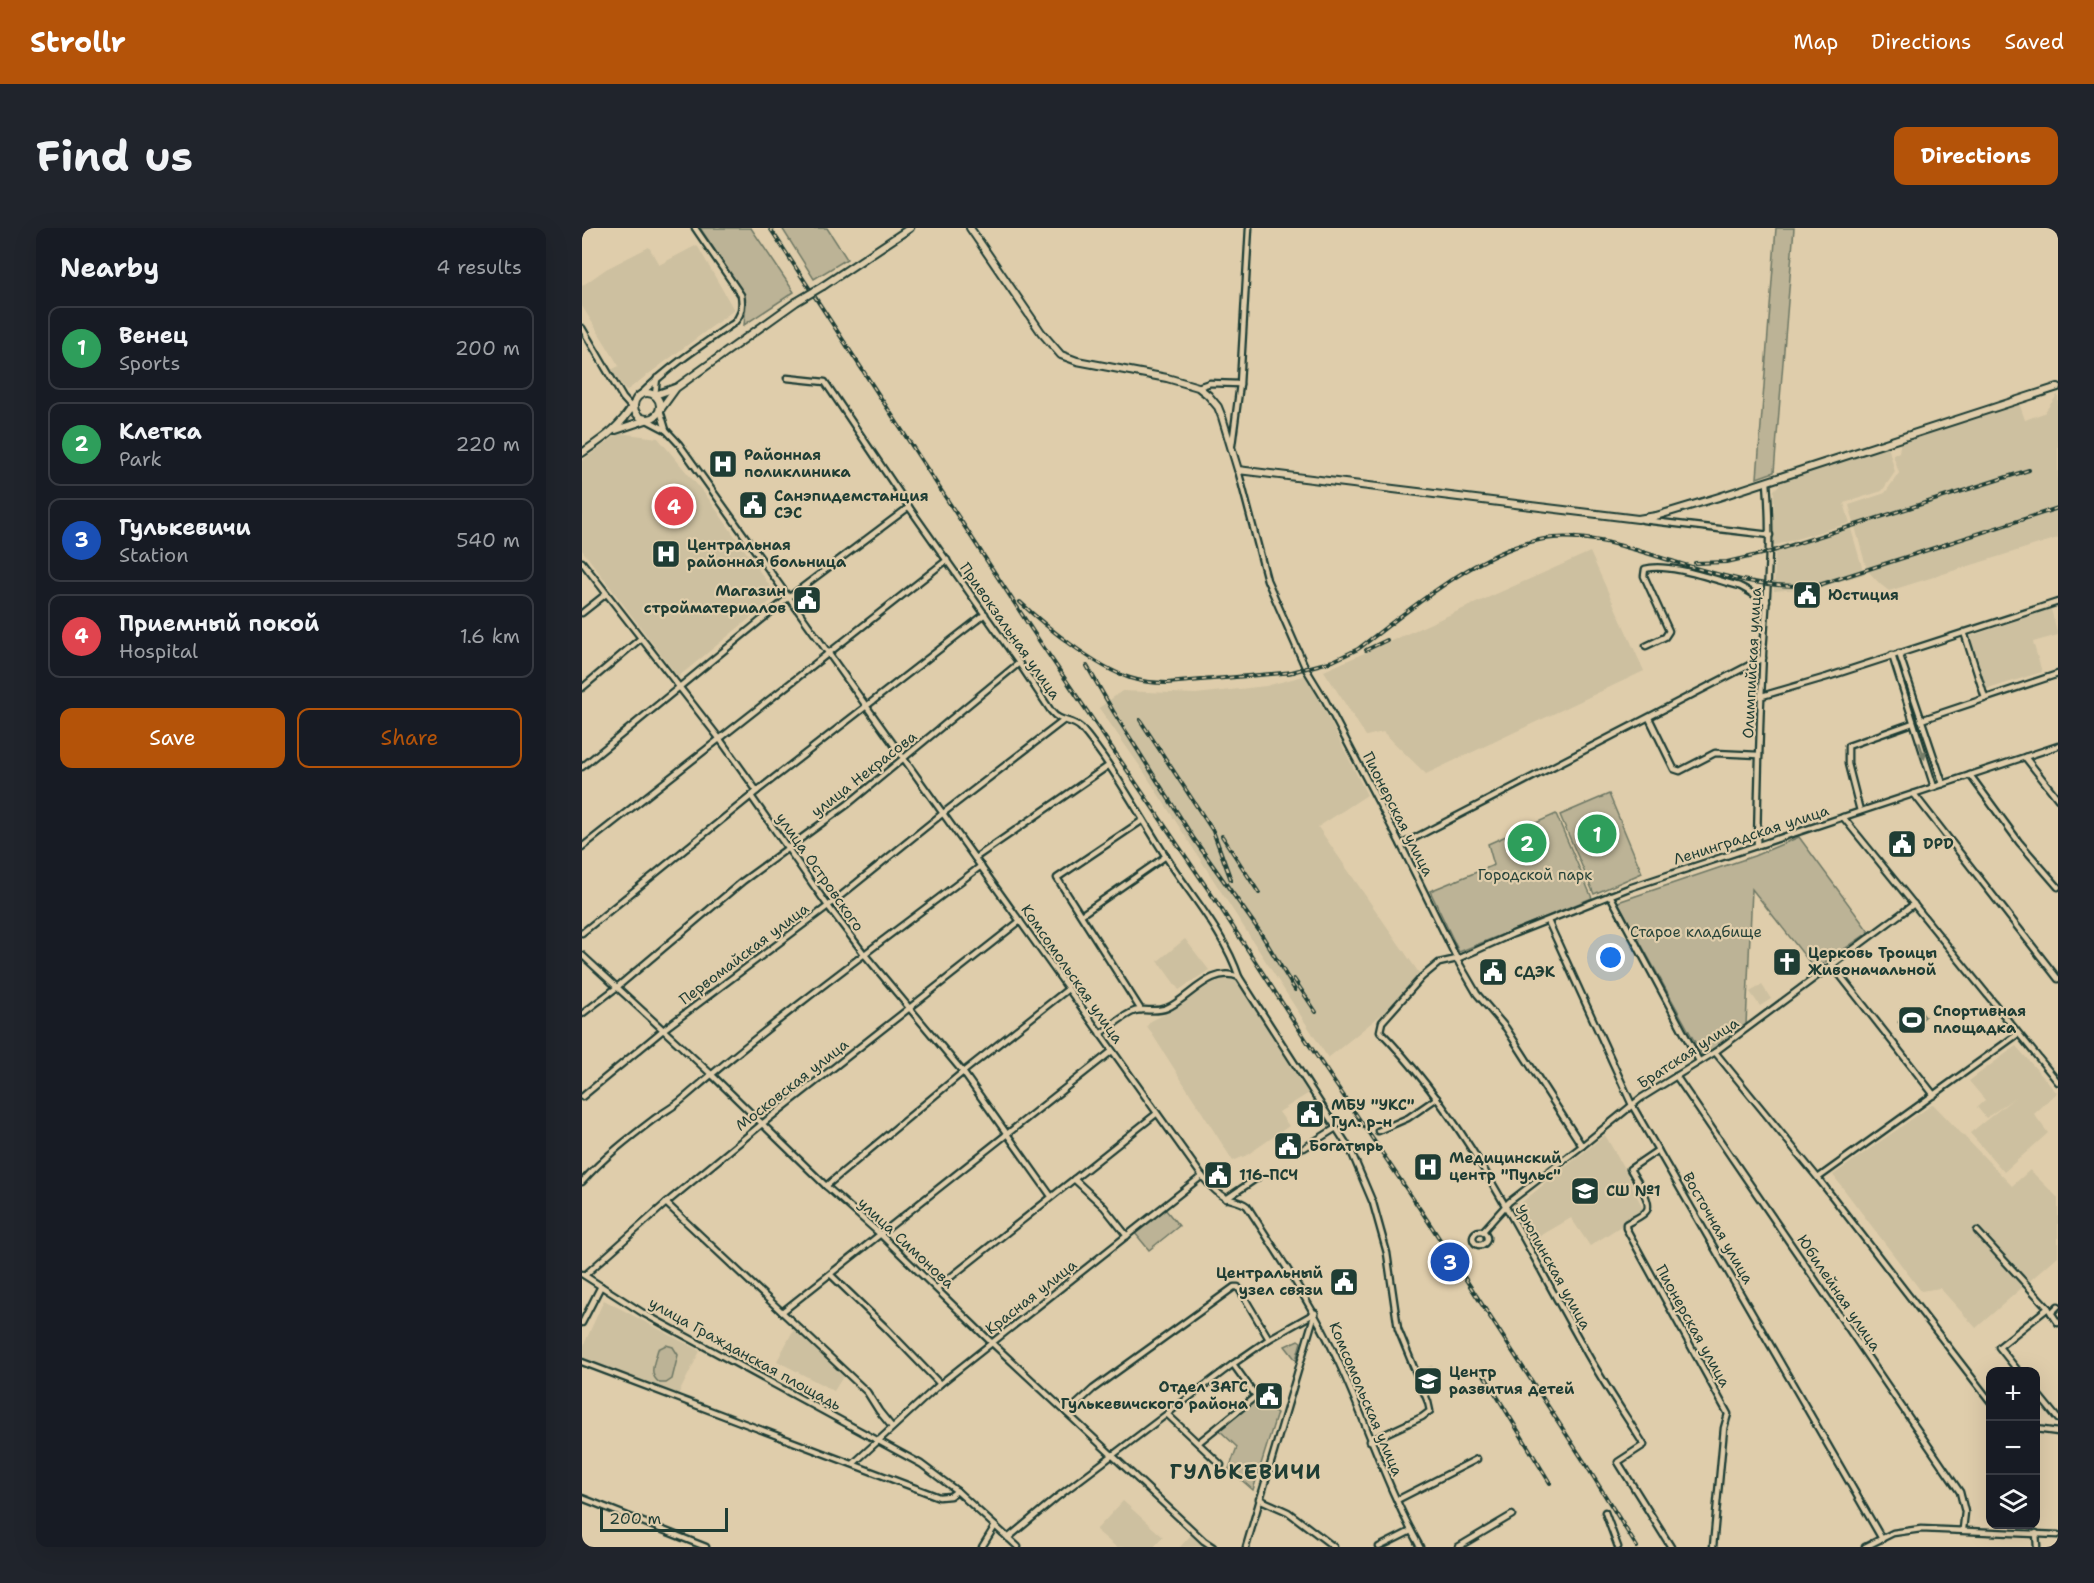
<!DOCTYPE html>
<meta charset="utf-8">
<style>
:root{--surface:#171b24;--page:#20242c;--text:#f1f3f6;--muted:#9ea1a6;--line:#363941;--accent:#b45309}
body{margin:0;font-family:"Shantell Sans",sans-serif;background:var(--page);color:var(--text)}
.controls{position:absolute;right:18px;bottom:18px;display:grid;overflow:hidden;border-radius:12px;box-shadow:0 6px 24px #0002}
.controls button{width:54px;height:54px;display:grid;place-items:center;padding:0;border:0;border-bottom:2px solid var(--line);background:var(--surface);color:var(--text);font:30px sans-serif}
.scale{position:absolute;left:18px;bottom:15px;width:128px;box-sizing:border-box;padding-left:6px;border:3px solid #1f3d34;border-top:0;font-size:16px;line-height:21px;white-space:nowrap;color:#1f3d34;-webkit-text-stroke:4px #dfcdab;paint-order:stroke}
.you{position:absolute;left:1029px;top:730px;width:21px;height:21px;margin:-15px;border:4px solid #fff;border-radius:50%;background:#1a73e8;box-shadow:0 0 0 9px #1a73e833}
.badge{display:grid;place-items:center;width:39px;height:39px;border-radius:50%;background:var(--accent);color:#fff;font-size:20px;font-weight:700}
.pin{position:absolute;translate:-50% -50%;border:3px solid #fff;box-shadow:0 2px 6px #0006}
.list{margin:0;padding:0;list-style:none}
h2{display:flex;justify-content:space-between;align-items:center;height:78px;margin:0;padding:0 24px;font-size:26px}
h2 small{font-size:20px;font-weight:400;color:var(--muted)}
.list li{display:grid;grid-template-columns:39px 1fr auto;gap:18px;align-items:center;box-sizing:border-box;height:84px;margin:0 12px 12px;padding:0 12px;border:2px solid var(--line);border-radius:12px}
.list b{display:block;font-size:22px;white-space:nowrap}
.list p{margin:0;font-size:20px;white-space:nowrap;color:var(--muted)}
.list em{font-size:20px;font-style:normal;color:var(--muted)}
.actions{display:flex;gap:12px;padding:18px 24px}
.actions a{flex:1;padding:14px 0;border:2px solid var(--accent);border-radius:12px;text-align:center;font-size:21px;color:var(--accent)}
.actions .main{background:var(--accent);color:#fff}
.icon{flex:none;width:33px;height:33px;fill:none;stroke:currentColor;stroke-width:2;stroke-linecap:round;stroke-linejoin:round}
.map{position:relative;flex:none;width:1476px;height:1319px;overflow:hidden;border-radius:12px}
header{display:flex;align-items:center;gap:36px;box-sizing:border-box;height:84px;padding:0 30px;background:var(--accent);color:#fff}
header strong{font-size:28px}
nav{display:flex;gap:33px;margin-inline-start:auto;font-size:21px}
.intro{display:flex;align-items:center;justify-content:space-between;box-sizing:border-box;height:144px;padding:0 36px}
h1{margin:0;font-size:42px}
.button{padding:15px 27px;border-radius:12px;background:var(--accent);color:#fff;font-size:21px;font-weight:700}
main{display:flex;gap:36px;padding:0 36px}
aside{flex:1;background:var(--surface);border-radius:12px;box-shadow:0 6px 24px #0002}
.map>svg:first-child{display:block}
</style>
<header>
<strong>Strollr</strong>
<nav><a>Map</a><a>Directions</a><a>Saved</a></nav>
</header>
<div class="intro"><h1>Find us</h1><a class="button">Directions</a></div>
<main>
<aside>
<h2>Nearby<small>4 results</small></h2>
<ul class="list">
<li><span class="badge" style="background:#2e9e5b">1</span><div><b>Венец</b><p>Sports</p></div><em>200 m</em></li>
<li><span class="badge" style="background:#2e9e5b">2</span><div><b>Клетка</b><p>Park</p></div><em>220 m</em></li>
<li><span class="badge" style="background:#1a4fb4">3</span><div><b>Гулькевичи</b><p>Station</p></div><em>540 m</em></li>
<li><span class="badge" style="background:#e0444e">4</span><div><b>Приемный покой</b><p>Hospital</p></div><em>1.6 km</em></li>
</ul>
<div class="actions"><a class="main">Save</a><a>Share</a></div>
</aside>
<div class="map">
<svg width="1476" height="1319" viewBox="0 0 1476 1319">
<rect width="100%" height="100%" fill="#dfcdab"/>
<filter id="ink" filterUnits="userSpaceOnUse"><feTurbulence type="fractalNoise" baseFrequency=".0167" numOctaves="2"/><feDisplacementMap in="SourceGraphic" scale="12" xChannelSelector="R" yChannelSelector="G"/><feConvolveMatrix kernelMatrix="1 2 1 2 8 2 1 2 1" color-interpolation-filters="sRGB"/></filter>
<g filter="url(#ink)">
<g fill="#cdc0a0">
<path d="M 115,17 L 152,82 L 44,163 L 29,142 L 37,138 L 0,78 L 0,58 L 24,41 L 67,19 L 77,37 Z"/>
<path d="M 1476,166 L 1476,310 L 1307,363 L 1298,356 L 1285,342 L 1267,277 L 1303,265 L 1317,245 L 1311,227 L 1317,224 L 1319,212 L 1437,175 L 1443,192 L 1462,185 Z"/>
<path d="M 37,205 L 76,210 L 126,270 L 195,368 L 96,449 L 0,322 L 0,233 Z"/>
<path d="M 1306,218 L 1313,244 L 1300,263 L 1262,275 L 1268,295 L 1191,318 L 1192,262 L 1199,255 L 1207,249 Z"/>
<path d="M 1269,301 L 1282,346 L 1239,359 L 1192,363 L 1193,324 Z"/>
<path d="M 1008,324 L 1062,443 L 844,546 L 801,504 L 784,508 L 742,443 Z"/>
<path d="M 1469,381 L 1476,407 L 1451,414 L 1460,444 L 1403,462 L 1386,409 Z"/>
<path d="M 725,447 L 785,567 L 736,599 L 837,745 L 810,778 L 746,830 L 560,541 L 517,480 L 540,463 L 614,466 L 684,458 Z"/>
<path d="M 603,711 L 627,742 L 597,762 L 576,733 Z"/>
<path d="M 640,748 L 655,751 L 727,865 L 697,884 L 707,898 L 665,927 L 651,933 L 565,798 L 569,793 L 589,783 Z"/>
<path d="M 1180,757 L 1189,771 L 1178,778 L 1168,764 Z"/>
<path d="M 1434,818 L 1475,865 L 1452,886 L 1466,905 L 1422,944 L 1388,905 L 1432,870 L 1404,890 L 1395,879 L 1403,872 L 1387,853 Z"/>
<path d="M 1351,876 L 1430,958 L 1448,942 L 1476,970 L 1476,1028 L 1394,1100 L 1358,1060 L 1339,1063 L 1251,947 Z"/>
<path d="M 1023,907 L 1044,944 L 1062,983 L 1008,1018 L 989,990 L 948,1014 L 929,983 Z"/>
<path d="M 22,1072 L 118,1123 L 96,1167 L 0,1130 L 0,1121 Z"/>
<path d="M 212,1101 L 262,1147 L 252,1163 L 195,1133 Z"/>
<path d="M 850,1137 L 853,1145 L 848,1147 L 852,1159 L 846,1161 L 838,1142 Z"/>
<path d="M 541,1273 L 581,1309 L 572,1319 L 534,1319 L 514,1302 Z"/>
<path d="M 609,1307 L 624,1319 L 598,1319 Z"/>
</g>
<g fill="#bcb396" stroke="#6e7865" stroke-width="1.5">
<path d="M 118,0 L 169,0 L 212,64 L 162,97 L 164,76 L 161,64 Z"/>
<path d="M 200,0 L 245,0 L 265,31 L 232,51 Z"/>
<path d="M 1194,0 L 1212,0 L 1192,244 L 1175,250 Z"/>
<path d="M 1027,566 L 1060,645 L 1012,666 L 978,587 Z"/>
<path d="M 974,586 L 1010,670 L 877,724 L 848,663 L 912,637 L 906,616 Z"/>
<path d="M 1217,609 L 1287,704 L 1233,741 L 1170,661 L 1164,797 L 1129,825 L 1120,827 L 1036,674 L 1172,628 Z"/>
<path d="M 1335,779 L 1343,789 L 1324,804 L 1316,794 Z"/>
<path d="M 583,981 L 597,998 L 567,1022 L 553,1005 Z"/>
<path d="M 716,1112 L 719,1114 L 714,1132 L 703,1118 Z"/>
<path d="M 84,1117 L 91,1119 L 96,1127 L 90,1151 L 84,1155 L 78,1155 C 65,1147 73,1133 76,1121 Z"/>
<path d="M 673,1172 L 695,1185 L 671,1262 L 647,1241 L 655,1219 L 636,1201 Z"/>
</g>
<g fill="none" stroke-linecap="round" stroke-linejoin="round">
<g stroke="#1f3d34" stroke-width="9">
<g id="minor">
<path d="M 0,100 L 41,170 L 50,180"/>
<path d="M 205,150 L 243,154 L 327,279 L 437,435 L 469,483 C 479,496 489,490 499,500 C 530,536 557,587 583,627 C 608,667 642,704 657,749"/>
<path d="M 616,159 L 628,155 L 658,156"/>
<path d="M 73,167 L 75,150"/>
<path d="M 56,169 C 85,140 118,118 152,95 C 160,87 161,78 159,67 L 113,0"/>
<path d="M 78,182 L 84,202"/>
<path d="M 65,192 L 84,202 L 97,216 L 620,948 C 626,955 633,964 642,969 C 650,973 657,972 665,978 C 698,1029 732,1080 757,1135 C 785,1196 805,1260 838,1319"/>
<path d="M 650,217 L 658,156 L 667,0"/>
<path d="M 656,242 L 685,352 L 724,441 L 743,472 L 819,617 L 877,735 L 895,766 L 924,800 L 1000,918"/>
<path d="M 1061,292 L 1188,307"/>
<path d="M 0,334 L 137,510 L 175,563 L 169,568 L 246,678 L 283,727 L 381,844 L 469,968"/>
<path d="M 0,385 L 24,366"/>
<path d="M 1382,404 L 1403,470"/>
<path d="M 1064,418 L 1083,409 L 1087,403 L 1062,348 L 1063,341 C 1085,334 1134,352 1157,358 C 1167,362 1174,370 1185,373"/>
<path d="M 1317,425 L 1361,556"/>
<path d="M 1310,427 L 1352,559"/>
<path d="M 0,460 L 58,411"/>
<path d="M 1180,468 L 1245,449 L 1476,374"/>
<path d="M 1067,490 L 1092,541 L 1098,543 L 1133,525 L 1177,527"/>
<path d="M 1339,492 L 1476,446"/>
<path d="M 1443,529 L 1476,571"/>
<path d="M 0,539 L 206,370 L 327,279"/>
<path d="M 1388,547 L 1437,614 L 1476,659"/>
<path d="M 175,563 L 403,386"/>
<path d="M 1332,566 L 1476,751"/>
<path d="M 1278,583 L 1266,536 L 1266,518 L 1331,495"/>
<path d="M 1261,589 L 1476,854"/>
<path d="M 819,617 L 1181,430"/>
<path d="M 1175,618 C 1176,553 1178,488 1181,424 C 1185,365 1190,313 1185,254"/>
<path d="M 0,619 L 365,332"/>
<path d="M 393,630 L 526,538"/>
<path d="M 1028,667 L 1117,833"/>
<path d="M 499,687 L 584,628"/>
<path d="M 966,693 L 1050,877 L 1300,1311"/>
<path d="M 0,705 L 169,568"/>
<path d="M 0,727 L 129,846 L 244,958 L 298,1006 L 410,1115 L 622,1313 L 631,1319"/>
<path d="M 1250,737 L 1352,867"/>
<path d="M 559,782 L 475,650 L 561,592"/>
<path d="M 0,786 L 34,760 L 161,653 L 266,576 L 437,435"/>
<path d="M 518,806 C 529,799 541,787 553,783 C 563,780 573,785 585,780 C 608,770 629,737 657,749 L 769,923 L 791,975 L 805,1025 L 816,1101 L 846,1174 L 848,1183 L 840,1189 L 788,1213"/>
<path d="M 1133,824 L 1236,950 L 1408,1173"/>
<path d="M 1094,848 L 1378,1264 L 1383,1284 L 1381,1301"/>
<path d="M 0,869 L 81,802 L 246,678 L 360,586 L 481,493"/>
<path d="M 796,903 L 826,890 L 855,870"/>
<path d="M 722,920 L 754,900"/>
<path d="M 1076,922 L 1048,941 C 1053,950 1070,973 1065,982 C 1062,988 1050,992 1044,996 L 1044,1000 L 1146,1186 L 1142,1200 L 1131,1319"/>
<path d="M 1236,950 L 1436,806"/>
<path d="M 492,951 L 522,979 L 545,1008"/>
<path d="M 0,954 C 21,930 47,910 72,891 C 82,884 93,878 102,870 C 197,788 299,714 399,638"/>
<path d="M 244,958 L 381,844 L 486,761"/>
<path d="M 644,971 L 675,950"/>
<path d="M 84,975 L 285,1164 L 297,1183 L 310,1199"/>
<path d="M 901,1003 L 927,974 L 1000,918 L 1059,870 L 1133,824 L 1332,676"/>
<path d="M 1395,1003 L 1466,1080 L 1476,1095"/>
<circle cx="898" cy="1010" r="7"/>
<path d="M 0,1046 L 61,1085 L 339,1236 L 375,1263 L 436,1319"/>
<path d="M 3,1047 L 84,975 L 180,896 L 438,693"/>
<path d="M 249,1047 L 304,1100 L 358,1156"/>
<path d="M 355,1060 L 574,886"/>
<path d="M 200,1084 L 530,823"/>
<path d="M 1469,1085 L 1476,1078"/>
<path d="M 0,1095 L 19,1058"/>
<path d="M 0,1134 L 357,1269 L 368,1268 L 375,1263"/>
<path d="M 1437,1144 L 1417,1119 L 1466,1080"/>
<path d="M 1454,1164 L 1476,1191"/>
<path d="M 485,1185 L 511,1161 L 652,1059 L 656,1059 L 687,1111"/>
<path d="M 586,1187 L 639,1237"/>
<path d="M 1454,1201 L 1476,1204"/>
<path d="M 616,1215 L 674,1168 L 651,1136"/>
<path d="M 272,1235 L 358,1156 L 620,948"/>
<path d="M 0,1270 L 124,1319"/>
<path d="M 677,1271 L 706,1284 L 752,1319"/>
<path d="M 815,1272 L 895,1231"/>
<path d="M 1023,1284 L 1036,1319"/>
<path d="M 1454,1305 L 1455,1319"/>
<path d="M 426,1310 L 474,1270 L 651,1136 L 687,1111 L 733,1085"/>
<path d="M 400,1319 L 413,1298"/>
<path d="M 664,1319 L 733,1085"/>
<path d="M 797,1319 L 829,1303"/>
<path d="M 876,1319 L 930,1287"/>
<path d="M 1089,1319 L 1036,1234 L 1062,1217 C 1042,1185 1020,1153 1002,1120 C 940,1011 887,894 798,803 L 800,794 L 840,749 L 857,735 L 875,731 L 931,706 L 1047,660 L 1476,518"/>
<path d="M 1283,1319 L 1311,1305 L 1339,1301 L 1476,1307"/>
</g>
</g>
<g stroke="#1f3d34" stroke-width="10">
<g id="major">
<path d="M 388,0 L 459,104 L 479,127 L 495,133 L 585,150 L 616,159 L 626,167 L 636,179 L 640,189 L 656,242 L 1056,291 L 1074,288 L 1137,269 L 1476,159"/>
<path d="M 241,58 L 328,0"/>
<circle cx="65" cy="178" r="13"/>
<path d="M 73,167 L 93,160"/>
<path d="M 78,182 L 94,160 L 214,74"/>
<path d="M 34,202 L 64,192"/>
<path d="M 0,225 C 20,211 39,199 51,177"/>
</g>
</g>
<use href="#minor" stroke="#dfcdab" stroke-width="4.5"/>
<use href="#major" stroke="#dfcdab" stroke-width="6"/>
<g stroke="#1f3d34" stroke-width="4">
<g id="rail">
<path d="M 188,0 L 452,405 L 640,682 L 726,815 L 842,987 L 1001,1232 L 1055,1319"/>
<path d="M 1113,335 L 1145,334 L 1188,324 L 1447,242"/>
<path d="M 438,374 C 464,399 514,439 548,450 C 560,454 572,455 585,455 L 712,444"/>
<path d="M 784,422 L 805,412"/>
<path d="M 505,438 L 531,483 L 612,611 L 678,704 L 713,762"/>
<path d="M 706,445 L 751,433 L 776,421 C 827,382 897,322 962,311 C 1004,304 1051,321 1090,333 C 1140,348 1185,362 1237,357 L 1476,280"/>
<path d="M 558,492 L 631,603 L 649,652"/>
<path d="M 640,608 L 677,665"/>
<path d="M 712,751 L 734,784"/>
<path d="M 899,1142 L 968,1255"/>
</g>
</g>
<use href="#rail" stroke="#dfcdab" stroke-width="1.5" stroke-dasharray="4.5" stroke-linecap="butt"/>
<g stroke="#1f3d34" stroke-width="10" stroke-linecap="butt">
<path id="major-bridge" d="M 214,74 L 241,58"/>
</g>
<use href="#major-bridge" stroke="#dfcdab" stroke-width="6"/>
</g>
<defs><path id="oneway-solid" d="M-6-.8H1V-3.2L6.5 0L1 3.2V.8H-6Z" transform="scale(1.5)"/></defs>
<use fill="#757e6a" href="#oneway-solid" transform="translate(1340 523) rotate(72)"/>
</g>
<defs>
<g id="hospital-square" transform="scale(1.5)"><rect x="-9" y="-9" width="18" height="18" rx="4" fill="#1f3d34" stroke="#dfcdab"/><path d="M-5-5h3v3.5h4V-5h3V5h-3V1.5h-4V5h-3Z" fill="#fff"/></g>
<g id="civic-square" transform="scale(1.5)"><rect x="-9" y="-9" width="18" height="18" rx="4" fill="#1f3d34" stroke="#dfcdab"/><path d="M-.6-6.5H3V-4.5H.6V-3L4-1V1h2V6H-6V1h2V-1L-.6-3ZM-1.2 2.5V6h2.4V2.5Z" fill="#fff"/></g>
<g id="church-square" transform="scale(1.5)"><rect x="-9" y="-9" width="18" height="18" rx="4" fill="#1f3d34" stroke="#dfcdab"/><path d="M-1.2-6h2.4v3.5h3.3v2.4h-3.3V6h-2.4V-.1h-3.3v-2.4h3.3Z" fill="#fff"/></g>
<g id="stadium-square" transform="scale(1.5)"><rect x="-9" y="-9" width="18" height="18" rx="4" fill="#1f3d34" stroke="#dfcdab"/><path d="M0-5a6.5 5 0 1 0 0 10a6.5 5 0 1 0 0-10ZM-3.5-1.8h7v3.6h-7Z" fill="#fff"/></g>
<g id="school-square" transform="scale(1.5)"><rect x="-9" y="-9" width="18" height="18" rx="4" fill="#1f3d34" stroke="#dfcdab"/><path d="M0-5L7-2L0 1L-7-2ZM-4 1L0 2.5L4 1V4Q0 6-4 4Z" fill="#fff"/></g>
<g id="university-square" transform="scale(1.5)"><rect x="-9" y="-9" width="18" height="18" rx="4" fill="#1f3d34" stroke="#dfcdab"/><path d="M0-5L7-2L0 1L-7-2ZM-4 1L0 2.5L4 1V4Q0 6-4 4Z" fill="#fff"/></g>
</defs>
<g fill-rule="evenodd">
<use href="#hospital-square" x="141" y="236"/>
<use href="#civic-square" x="171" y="277"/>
<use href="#hospital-square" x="84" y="326"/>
<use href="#civic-square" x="1225" y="367"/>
<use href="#civic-square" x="225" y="372"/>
<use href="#civic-square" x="1320" y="616"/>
<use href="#church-square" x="1205" y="734"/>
<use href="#civic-square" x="911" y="744"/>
<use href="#stadium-square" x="1330" y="792"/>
<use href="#civic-square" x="728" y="886"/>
<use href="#civic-square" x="706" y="918"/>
<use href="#hospital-square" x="846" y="939"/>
<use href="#civic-square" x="636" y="947"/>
<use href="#school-square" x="1003" y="963"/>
<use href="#civic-square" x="762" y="1054"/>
<use href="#university-square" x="846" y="1153"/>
<use href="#civic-square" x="687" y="1168"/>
</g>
<g text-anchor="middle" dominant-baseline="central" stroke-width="4.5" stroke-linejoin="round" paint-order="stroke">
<g font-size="15" font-weight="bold" fill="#1f3d34" stroke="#dfcdab" text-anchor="start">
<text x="162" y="227">Районная<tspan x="162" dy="17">поликлиника</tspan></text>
<text x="192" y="268">Санэпидемстанция<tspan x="192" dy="17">СЭС</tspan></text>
<text x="105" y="317">Центральная<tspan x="105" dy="17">районная больница</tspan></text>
<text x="204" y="363" text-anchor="end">Магазин<tspan x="204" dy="17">стройматериалов</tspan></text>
<text x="1246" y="367">Юстиция</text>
<text x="1341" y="616">DPD</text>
<text x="1226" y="725">Церковь Троицы<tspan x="1226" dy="17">Живоначальной</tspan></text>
<text x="932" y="744">СДЭК</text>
<text x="1351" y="783">Спортивная<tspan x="1351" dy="17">площадка</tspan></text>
<text x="749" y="877">МБУ "УКС"<tspan x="749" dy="17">Гул. р-н</tspan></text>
<text x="727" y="918">Богатырь</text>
<text x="867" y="930">Медицинский<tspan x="867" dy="17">центр "Пульс"</tspan></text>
<text x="657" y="947">116-ПСЧ</text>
<text x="1024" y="963">СШ №1</text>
<text x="741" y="1045" text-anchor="end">Центральный<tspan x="741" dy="17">узел связи</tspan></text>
<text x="867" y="1144">Центр<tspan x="867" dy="17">развития детей</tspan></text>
<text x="666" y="1159" text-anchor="end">Отдел ЗАГС<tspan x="666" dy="17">Гулькевичского района</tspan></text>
</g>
<g font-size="15" fill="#1f3d34" stroke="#dfcdab">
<text transform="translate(428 403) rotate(55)">Привокзальная улица</text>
<text transform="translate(1170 435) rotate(-87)">Олимпийская улица</text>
<text transform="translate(282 546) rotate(-38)">улица Некрасова</text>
<text transform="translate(816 586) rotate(63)">Пионерская улица</text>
<text transform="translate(1169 607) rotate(-18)">Ленинградская улица</text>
<text transform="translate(238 644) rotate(55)">улица Островского</text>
<text transform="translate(162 726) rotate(-37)">Первомайская улица</text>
<text transform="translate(490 746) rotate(55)">Комсомольская улица</text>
<text transform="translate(1106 825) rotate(-33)">Братская улица</text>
<text transform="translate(210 857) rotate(-38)">Московская улица</text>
<text transform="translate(1136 1000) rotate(60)">Восточная улица</text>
<text transform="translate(324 1015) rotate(43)">улица Симонова</text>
<text transform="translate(971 1039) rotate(61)">Урюпинская улица</text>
<text transform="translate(1257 1065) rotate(56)">Юбилейная улица</text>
<text transform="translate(449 1069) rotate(-38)">Красная улица</text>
<text transform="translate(1111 1098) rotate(61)">Пионерская улица</text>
<text transform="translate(163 1126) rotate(29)">улица Гражданская площадь</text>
<text transform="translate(784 1171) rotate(67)">Комсомольская улица</text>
</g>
<g font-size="15" fill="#274339" stroke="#dfcdab">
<text x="953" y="647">Городской парк</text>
<text x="1114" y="704">Старое кладбище</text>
</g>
<g font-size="21" font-weight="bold" letter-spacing="1.5" fill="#1f3d34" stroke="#dfcdab">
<text x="664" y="1244">ГУЛЬКЕВИЧИ</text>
</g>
</g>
</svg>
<div class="controls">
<button>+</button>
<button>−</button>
<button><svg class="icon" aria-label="layers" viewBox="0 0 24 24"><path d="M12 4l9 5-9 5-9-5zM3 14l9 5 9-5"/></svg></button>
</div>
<div class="scale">200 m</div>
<div class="you"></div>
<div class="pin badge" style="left:1015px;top:606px;background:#2e9e5b">1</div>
<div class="pin badge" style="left:945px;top:615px;background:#2e9e5b">2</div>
<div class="pin badge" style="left:868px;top:1034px;background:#1a4fb4">3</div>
<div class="pin badge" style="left:92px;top:278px;background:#e0444e">4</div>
</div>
</main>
